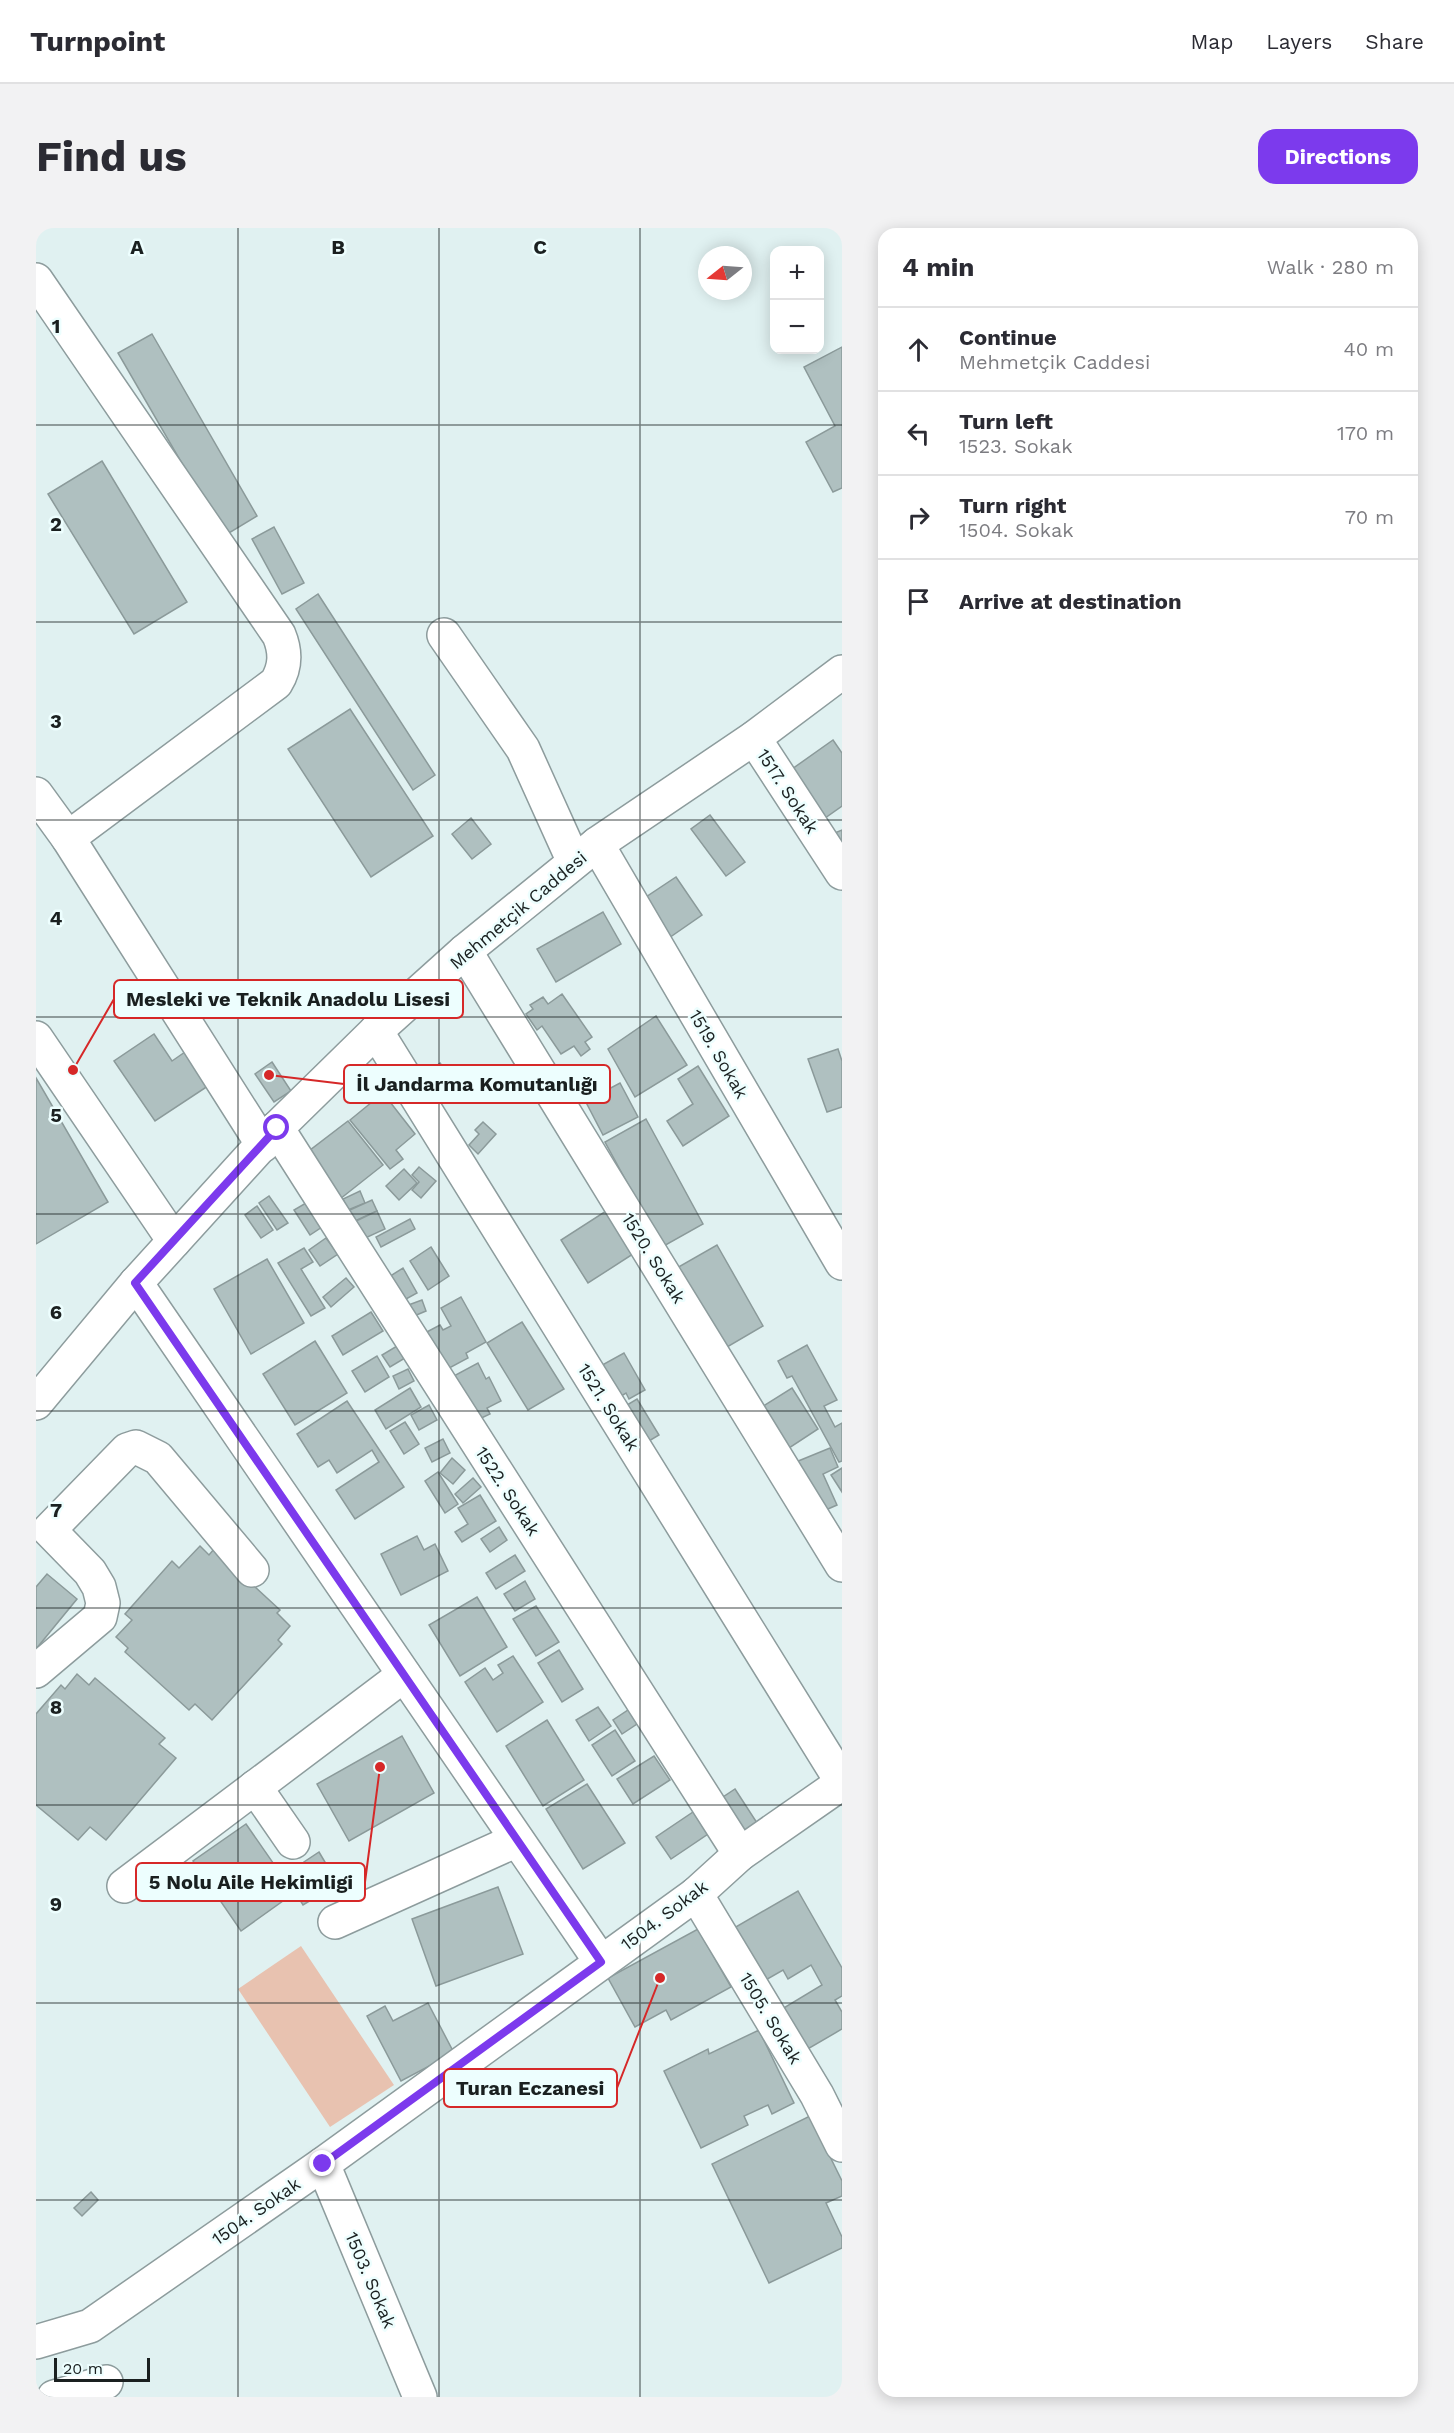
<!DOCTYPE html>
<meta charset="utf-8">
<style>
:root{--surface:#fff;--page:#f2f2f3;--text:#2b2b33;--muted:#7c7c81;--line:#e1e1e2;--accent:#7c3aed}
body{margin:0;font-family:"Work Sans",sans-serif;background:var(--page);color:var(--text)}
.controls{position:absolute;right:18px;top:18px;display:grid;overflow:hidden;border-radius:12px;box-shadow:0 3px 15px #0003}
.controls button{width:54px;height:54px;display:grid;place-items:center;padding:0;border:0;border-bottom:2px solid var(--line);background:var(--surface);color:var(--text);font:30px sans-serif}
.compass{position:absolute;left:662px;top:18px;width:54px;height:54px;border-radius:50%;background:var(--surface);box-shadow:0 3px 15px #0003;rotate:253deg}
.scale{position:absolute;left:18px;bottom:15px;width:96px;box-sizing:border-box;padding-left:6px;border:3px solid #1a2020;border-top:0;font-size:16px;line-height:21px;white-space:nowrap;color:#1a2020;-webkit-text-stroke:4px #edfefe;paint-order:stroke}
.stop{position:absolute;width:18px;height:18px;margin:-14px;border:4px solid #7c3aed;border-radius:50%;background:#fff}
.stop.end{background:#7c3aed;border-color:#fff;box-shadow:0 2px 6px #0008}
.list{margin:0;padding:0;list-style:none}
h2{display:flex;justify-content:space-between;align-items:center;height:78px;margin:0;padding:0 24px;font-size:26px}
h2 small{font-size:20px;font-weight:400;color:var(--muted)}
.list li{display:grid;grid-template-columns:39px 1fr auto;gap:18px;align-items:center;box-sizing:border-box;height:84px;padding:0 24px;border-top:2px solid var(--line)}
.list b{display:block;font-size:22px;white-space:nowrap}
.list p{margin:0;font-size:20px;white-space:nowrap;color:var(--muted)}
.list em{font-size:20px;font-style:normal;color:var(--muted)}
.icon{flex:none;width:33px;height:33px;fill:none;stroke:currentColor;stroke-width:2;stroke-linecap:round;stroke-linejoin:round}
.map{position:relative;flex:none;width:806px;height:2169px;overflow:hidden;border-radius:18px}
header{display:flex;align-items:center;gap:36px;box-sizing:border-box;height:84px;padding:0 30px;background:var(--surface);border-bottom:2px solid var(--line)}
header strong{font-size:28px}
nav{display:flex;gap:33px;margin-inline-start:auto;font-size:21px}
.intro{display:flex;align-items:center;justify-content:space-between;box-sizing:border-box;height:144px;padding:0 36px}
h1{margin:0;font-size:42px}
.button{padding:15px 27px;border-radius:18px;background:var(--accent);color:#fff;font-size:21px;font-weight:700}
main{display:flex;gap:36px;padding:0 36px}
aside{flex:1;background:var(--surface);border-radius:18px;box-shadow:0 3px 15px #0003}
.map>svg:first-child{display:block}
</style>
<header>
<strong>Turnpoint</strong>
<nav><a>Map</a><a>Layers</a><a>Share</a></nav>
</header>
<div class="intro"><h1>Find us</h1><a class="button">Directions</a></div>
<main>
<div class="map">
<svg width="806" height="2169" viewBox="0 0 806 2169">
<rect width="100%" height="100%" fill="#e0f1f1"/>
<path fill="#e8c2b0" d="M 265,1718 L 358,1857 L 294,1899 L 202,1761 Z"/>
<g fill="#afc0c0" stroke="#8b9a9a" stroke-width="1.5">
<path d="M 116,106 L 221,288 L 188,308 L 82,125 Z"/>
<path d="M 806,119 L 806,260 L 797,264 L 770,214 L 799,198 L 768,139 Z"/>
<path d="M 66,233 L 151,374 L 98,406 L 12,266 Z"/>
<path d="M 238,299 L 268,355 L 246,366 L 216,311 Z"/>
<path d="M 282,366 L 399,547 L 377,562 L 260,381 Z"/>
<path d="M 314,481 L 397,608 L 335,649 L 252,521 Z"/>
<path d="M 797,512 L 806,525 L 806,578 L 782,595 L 749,546 Z"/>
<path d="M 674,587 L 709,634 L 690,648 L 655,601 Z"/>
<path d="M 435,590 L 455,616 L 436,631 L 416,606 Z"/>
<path d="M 806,602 L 806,633 L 794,607 Z"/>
<path d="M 640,649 L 666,687 L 630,712 L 604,673 Z"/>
<path d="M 567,684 L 585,716 L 520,754 L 501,721 Z"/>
<path d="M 526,766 L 556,809 L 549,814 L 554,821 L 545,828 L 538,818 L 525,826 L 506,798 L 501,802 L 490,786 L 497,781 L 494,777 L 507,769 L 512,776 Z"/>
<path d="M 620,788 L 651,837 L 599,869 L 572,821 Z"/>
<path d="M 118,806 L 136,833 L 149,824 L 172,858 L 119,893 L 78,833 Z"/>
<path d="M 802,821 L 806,833 L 806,879 L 791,884 L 772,831 Z"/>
<path d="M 236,834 L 255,863 L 238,874 L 219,846 Z"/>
<path d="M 404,835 L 418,853 L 402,866 L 388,848 Z"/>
<path d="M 662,838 L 693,888 L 647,918 L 631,893 L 657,876 L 642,851 Z"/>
<path d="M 562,845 L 571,862 L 584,855 L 602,889 L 567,907 L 541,857 Z"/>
<path d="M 0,850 L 72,974 L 0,1016 Z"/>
<path d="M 347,865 L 379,906 L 360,922 L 367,931 L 354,941 L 314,892 Z"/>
<path d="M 610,891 L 667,996 L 626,1019 L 569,914 Z"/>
<path d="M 312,893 L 347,937 L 304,971 L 269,926 Z"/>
<path d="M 447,894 L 460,906 L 442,926 L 433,917 L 443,906 L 439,902 Z"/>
<path d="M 383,939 L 400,953 L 385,970 L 376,962 L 383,954 L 376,947 Z"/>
<path d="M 368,941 L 381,955 L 363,972 L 350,958 Z"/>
<path d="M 324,963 L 329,975 L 312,982 L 307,971 Z"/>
<path d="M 233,968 L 252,995 L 241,1002 L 223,975 Z"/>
<path d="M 336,972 L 341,983 L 310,997 L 305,986 Z"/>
<path d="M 270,975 L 286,999 L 274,1007 L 258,982 Z"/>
<path d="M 221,978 L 237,1002 L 225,1010 L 209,987 Z"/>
<path d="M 341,983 L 349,1001 L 325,1012 L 318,994 Z"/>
<path d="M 570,983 L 597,1026 L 552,1055 L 525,1012 Z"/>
<path d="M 374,991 L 379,1001 L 345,1019 L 340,1009 Z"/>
<path d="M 290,1010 L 302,1026 L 284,1038 L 273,1022 Z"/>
<path d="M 681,1017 L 727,1098 L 686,1122 L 639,1041 Z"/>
<path d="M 395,1019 L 413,1048 L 392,1062 L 374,1033 Z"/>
<path d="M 268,1020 L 277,1034 L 265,1041 L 289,1080 L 275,1088 L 242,1035 Z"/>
<path d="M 231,1031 L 268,1095 L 215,1126 L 178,1061 Z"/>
<path d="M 367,1040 L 381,1065 L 361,1076 L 348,1052 Z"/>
<path d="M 310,1050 L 318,1059 L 295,1079 L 287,1069 Z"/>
<path d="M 425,1069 L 450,1114 L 430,1125 L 432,1130 L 404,1145 L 383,1108 L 404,1097 L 407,1102 L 415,1098 L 405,1080 Z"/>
<path d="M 386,1072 L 390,1083 L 371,1091 L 367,1079 Z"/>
<path d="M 335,1084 L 347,1103 L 307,1127 L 296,1108 Z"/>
<path d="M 486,1094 L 528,1161 L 492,1182 L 451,1115 Z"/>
<path d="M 279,1113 L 311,1165 L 259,1197 L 227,1146 Z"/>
<path d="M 771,1117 L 801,1172 L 788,1178 L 799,1199 L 806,1195 L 806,1233 L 803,1234 L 756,1148 L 751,1150 L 742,1133 Z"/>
<path d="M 361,1118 L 369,1130 L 354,1139 L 346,1127 Z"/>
<path d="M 588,1125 L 609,1162 L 593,1171 L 590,1165 L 577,1173 L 559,1141 Z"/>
<path d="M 341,1128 L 353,1149 L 329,1164 L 316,1143 Z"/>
<path d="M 442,1135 L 450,1151 L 453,1149 L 465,1173 L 451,1180 L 454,1186 L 435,1195 L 414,1150 Z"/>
<path d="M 372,1141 L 378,1153 L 363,1161 L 357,1148 Z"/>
<path d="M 374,1160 L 385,1179 L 350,1201 L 339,1182 Z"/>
<path d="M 756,1160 L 782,1201 L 747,1224 L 721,1182 Z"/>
<path d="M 601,1171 L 623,1207 L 603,1219 L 581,1183 Z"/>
<path d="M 311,1173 L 368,1259 L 319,1291 L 300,1262 L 343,1234 L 336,1222 L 301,1245 L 293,1232 L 282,1239 L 261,1206 Z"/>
<path d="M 393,1177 L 401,1192 L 383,1202 L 375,1187 Z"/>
<path d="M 369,1194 L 383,1216 L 368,1226 L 354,1203 Z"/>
<path d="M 407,1211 L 414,1225 L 396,1234 L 389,1220 Z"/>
<path d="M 794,1220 L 802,1239 L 787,1246 L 801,1277 L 776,1288 L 755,1236 Z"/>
<path d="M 416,1230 L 429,1242 L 417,1256 L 404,1245 Z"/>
<path d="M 806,1240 L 806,1264 L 795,1247 Z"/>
<path d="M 402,1244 L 422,1276 L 409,1285 L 389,1253 Z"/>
<path d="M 437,1250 L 445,1259 L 427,1275 L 419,1266 Z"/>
<path d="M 444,1267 L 460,1293 L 426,1314 L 419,1304 L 432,1296 L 422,1280 Z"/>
<path d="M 463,1299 L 471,1312 L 454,1324 L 445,1311 Z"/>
<path d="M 381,1308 L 388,1322 L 399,1316 L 412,1343 L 365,1367 L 345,1326 Z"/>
<path d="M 164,1318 L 173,1327 L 178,1321 L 244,1382 L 241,1385 L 254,1398 L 242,1412 L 246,1416 L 176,1492 L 159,1476 L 153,1482 L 89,1424 L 92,1420 L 80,1409 L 96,1392 L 89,1386 L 136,1333 L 143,1340 Z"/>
<path d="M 479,1327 L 489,1343 L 460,1361 L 450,1345 Z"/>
<path d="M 11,1346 L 41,1371 L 0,1421 L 0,1359 Z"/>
<path d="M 489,1353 L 499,1371 L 479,1383 L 468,1366 Z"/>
<path d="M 441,1369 L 471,1419 L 424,1448 L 393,1397 Z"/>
<path d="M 500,1378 L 523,1414 L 500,1428 L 477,1391 Z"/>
<path d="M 523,1422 L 547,1461 L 526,1474 L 502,1435 Z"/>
<path d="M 477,1428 L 507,1474 L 461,1504 L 429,1454 L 449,1440 L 457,1452 L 467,1445 L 462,1437 Z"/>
<path d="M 41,1446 L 53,1457 L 59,1450 L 129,1510 L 123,1516 L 140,1530 L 70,1612 L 54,1599 L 42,1612 L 0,1577 L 0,1486 L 25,1457 L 29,1461 Z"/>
<path d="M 598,1478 L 607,1492 L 586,1506 L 577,1492 Z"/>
<path d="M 562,1479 L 575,1498 L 553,1513 L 540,1492 Z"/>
<path d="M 511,1492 L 548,1552 L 507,1578 L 470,1518 Z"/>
<path d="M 579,1502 L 599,1533 L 576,1548 L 556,1517 Z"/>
<path d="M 366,1508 L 398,1565 L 313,1613 L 281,1556 Z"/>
<path d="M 618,1528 L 634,1552 L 597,1576 L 581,1551 Z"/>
<path d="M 551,1556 L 589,1615 L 547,1641 L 510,1581 Z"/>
<path d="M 699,1561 L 725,1601 L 708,1613 L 681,1573 Z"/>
<path d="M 660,1582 L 675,1604 L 635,1631 L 620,1609 Z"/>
<path d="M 210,1596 L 258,1665 L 205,1703 L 157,1633 Z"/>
<path d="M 283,1624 L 302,1656 L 267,1677 L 256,1659 L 276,1647 L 268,1634 Z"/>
<path d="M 462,1659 L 487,1726 L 400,1758 L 376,1691 Z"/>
<path d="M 762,1663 L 806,1740 L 806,1768 L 799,1772 L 806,1784 L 806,1801 L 770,1822 L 746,1781 L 786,1757 L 775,1737 L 752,1751 L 747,1742 L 728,1753 L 698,1700 Z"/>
<path d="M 662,1701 L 695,1759 L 635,1792 L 630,1782 L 599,1799 L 572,1750 Z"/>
<path d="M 392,1775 L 418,1825 L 365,1853 L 331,1788 L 349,1778 L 357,1793 Z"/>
<path d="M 723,1802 L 758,1875 L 736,1886 L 732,1877 L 708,1888 L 712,1897 L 665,1920 L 628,1843 L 672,1821 L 673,1826 Z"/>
<path d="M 774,1888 L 806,1953 L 806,1968 L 790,1975 L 806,2009 L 806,2020 L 733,2055 L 676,1936 Z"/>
<path d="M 55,1964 L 62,1972 L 46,1988 L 38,1980 Z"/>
</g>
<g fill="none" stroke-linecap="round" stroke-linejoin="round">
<g stroke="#8d9c9d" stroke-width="36">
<g id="minor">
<path d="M 0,52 L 243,407 C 250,424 250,439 240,455 L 32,610"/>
<path d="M 408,407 L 487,521 L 538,634"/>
<path d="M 718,510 L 806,645"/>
<path d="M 0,566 L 32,610 L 227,917"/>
<path d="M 561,616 L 806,1035"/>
<path d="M 429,723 L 806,1337"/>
<path d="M 340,803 L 806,1554"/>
<path d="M 0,810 L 138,1013"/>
<path d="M 241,900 L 704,1626"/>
<path d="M 100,1055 L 565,1734"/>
<path d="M 0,1175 L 100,1055 L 241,900 L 340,803 L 429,723 L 561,616 L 718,510 L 806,444"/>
<path d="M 0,1443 L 64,1389 L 67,1375 L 63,1359 L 54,1344 L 13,1302 L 91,1222 L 100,1219 L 122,1230 L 216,1342"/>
<path d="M 219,1559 L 257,1614"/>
<path d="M 88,1658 L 368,1447"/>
<path d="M 660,1666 L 781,1867 L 806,1917"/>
<path d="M 299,1694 L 481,1612"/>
<path d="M 287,1936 L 384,2169"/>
<path d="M 0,2114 L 54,2098 L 287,1936 L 660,1666 L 704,1626 L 806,1555"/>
<path d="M 18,2169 L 70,2154"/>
</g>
</g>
<use href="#minor" stroke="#fff" stroke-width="33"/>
</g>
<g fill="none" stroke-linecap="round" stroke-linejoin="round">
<path stroke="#7c3aed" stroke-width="8" d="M 241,900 L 99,1055 L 565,1734 L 287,1936"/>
</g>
<path fill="none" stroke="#1a2020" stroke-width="1.5" stroke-opacity="0.55" d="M 202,0 L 202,2169M 403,0 L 403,2169M 604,0 L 604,2169M 0,197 L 806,197M 0,394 L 806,394M 0,592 L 806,592M 0,789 L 806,789M 0,986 L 806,986M 0,1183 L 806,1183M 0,1380 L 806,1380M 0,1577 L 806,1577M 0,1775 L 806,1775M 0,1972 L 806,1972"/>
<g text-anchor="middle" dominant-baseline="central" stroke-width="5" stroke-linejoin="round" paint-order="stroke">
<g font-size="18" fill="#1a2020" stroke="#edfefe">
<text transform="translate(752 563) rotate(57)">1517. Sokak</text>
<text transform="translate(482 682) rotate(-40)">Mehmetçik Caddesi</text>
<text transform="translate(683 826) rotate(60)">1519. Sokak</text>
<text transform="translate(618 1030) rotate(58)">1520. Sokak</text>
<text transform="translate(573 1179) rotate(58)">1521. Sokak</text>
<text transform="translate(472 1263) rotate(57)">1522. Sokak</text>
<text transform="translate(628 1687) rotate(-37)">1504. Sokak</text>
<text transform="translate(735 1790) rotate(59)">1505. Sokak</text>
<text transform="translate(220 1983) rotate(-35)">1504. Sokak</text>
<text transform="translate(335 2052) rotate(67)">1503. Sokak</text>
</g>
</g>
<g font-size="20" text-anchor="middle" font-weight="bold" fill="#1a2020" stroke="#edfefe" stroke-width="5" stroke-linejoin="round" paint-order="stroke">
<text x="101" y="26">A</text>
<text x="302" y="26">B</text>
<text x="504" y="26">C</text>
<text x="20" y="105">1</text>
<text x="20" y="303">2</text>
<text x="20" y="500">3</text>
<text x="20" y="697">4</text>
<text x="20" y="894">5</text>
<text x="20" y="1091">6</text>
<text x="20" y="1289">7</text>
<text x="20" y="1486">8</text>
<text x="20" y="1683">9</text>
</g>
<path fill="none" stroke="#d62828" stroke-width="2" d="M37 842L78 771M233 847L308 856M344 1539L329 1654M624 1750L581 1860"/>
<g fill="#d62828" stroke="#edfefe" stroke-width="2">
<circle cx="37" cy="842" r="6"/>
<circle cx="233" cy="847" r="6"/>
<circle cx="344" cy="1539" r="6"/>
<circle cx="624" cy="1750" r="6"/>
</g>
<g fill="#edfefe" stroke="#d62828" stroke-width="2">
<rect x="78" y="752" width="349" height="38" rx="6"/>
<rect x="308" y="837" width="266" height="38" rx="6"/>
<rect x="100" y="1635" width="229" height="38" rx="6"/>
<rect x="408" y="1841" width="173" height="38" rx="6"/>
</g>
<g font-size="20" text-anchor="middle" font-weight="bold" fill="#1a2020">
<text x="252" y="778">Mesleki ve Teknik Anadolu Lisesi</text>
<text x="441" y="863">İl Jandarma Komutanlığı</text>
<text x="215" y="1661">5 Nolu Aile Hekimligi</text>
<text x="494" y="1867">Turan Eczanesi</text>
</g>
</svg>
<div class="controls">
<button>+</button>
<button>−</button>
</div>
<svg class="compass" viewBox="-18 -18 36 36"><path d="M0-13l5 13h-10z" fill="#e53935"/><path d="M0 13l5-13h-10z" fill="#7c7c81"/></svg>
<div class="scale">20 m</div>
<div class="stop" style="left:241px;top:900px"></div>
<div class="stop end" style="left:287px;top:1936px"></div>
</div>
<aside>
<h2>4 min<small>Walk · 280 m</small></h2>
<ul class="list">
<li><svg class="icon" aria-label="ahead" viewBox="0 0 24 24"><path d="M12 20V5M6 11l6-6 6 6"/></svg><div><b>Continue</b><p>Mehmetçik Caddesi</p></div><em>40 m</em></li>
<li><svg class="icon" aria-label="left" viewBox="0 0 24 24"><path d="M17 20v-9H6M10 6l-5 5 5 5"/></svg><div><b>Turn left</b><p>1523. Sokak</p></div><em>170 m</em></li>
<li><svg class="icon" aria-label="right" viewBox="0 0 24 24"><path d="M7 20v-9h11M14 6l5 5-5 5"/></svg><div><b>Turn right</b><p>1504. Sokak</p></div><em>70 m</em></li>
<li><svg class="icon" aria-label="arrive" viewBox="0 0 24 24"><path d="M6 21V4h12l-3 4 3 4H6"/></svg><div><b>Arrive at destination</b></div></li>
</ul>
</aside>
</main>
